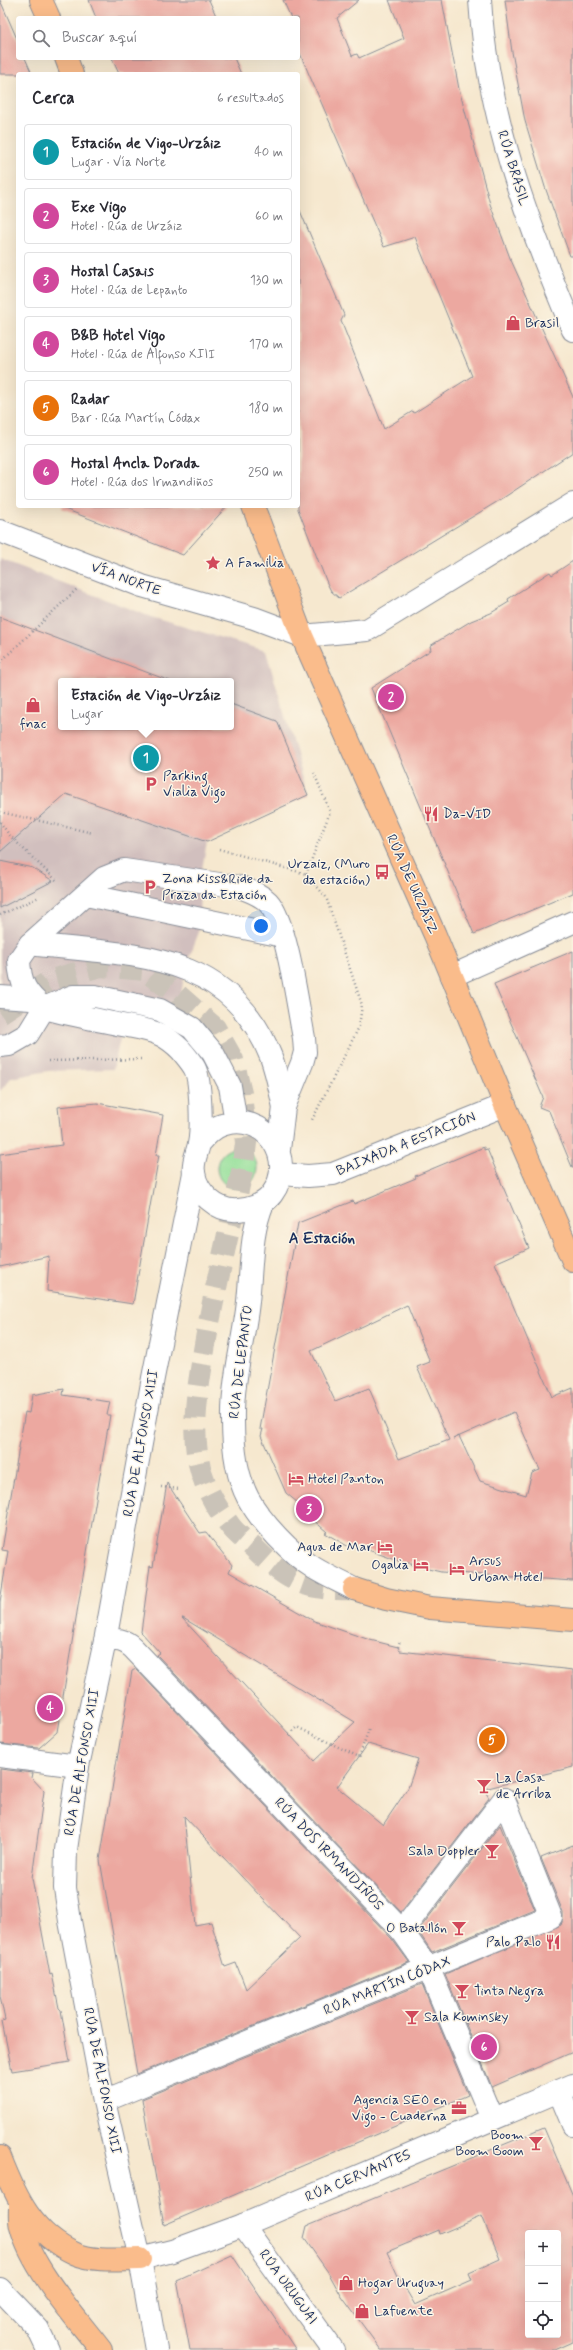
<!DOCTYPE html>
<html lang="es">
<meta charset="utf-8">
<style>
:root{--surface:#fff;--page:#f7f7f7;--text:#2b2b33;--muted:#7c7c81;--line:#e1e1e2;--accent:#b45309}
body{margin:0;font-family:Mynerve,sans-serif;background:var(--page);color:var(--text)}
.controls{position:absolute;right:12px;bottom:12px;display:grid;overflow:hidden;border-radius:4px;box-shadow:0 4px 16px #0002}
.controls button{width:36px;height:36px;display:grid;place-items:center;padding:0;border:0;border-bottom:1px solid var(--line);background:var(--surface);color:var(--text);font:20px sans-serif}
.you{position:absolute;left:261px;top:926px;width:14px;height:14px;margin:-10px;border:3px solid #fff;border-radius:50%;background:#1a73e8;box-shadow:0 0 0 6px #1a73e833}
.badge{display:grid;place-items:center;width:26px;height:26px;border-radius:50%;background:var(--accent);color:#fff;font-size:13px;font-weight:700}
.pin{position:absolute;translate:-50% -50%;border:2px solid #fff;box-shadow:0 1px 4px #0006}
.popup{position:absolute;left:58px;top:678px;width:176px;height:52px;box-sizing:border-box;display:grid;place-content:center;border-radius:4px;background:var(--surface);filter:drop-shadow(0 1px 3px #0005);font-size:13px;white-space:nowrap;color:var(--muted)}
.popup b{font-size:15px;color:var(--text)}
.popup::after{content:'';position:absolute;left:50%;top:100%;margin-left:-8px;border:8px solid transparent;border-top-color:var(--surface)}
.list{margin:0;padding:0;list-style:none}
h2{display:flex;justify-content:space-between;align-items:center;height:52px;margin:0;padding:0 16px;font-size:17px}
h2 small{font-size:13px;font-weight:400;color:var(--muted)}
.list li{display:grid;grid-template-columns:26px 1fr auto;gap:12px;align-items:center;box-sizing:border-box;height:56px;margin:0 8px 8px;padding:0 8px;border:1px solid var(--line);border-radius:4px}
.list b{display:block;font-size:15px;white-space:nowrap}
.list p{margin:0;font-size:13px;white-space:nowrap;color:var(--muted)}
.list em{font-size:13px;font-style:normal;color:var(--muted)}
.icon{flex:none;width:22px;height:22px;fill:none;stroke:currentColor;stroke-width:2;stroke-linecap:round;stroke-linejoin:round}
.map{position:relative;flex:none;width:573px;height:2350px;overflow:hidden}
.search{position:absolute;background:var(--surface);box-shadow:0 4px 16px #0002;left:16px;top:16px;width:284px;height:44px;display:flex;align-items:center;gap:10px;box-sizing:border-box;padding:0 14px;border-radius:4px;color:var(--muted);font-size:15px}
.panel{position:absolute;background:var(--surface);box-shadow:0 4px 16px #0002;left:16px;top:72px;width:284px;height:436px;border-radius:4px}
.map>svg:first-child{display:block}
</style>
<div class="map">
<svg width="573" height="2350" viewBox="0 0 573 2350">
<rect width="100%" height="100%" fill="#fcf5e5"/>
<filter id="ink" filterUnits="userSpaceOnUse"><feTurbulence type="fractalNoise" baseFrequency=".025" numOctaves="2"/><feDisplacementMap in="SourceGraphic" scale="8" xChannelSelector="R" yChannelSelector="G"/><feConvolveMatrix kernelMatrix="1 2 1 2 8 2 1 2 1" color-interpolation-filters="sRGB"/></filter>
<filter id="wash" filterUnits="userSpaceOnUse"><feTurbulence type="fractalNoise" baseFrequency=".012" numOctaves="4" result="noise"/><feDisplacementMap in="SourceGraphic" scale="16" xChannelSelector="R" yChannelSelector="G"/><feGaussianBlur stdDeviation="0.9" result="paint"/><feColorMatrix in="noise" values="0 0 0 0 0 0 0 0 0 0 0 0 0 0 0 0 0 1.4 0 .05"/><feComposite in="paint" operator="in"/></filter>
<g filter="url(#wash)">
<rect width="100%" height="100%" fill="#f6e8cf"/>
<path fill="#d1bfbe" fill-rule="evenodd" d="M 0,559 L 151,617 L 266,651 L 308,795 L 207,842 L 200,880 L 199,932 L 185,968 L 176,1032 L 123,1026 L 113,1069 L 48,1071 L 11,1078 L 0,1091 ZM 61,681 L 231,681 L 231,727 L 61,727 Z"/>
<circle fill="#96e09b" stroke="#58887c" cx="237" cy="1168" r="20"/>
<g id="blocks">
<g fill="#eca8a0" fill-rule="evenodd">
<path d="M 0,0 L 18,41 L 18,58 L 25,58 L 32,74 L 0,74 Z"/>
<path d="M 89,0 L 209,0 L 217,18 L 96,18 Z"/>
<path d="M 283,0 L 359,0 L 337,18 L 352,56 L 357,54 L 359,58 L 404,38 L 389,0 L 442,0 L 459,89 L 490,204 L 510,258 L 573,397 L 573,452 L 500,500 L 339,598 L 331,591 L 327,583 L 298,509 L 298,206 L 344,315 L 341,321 L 384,429 L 413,411 L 414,413 L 472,376 L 415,237 L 384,247 L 298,49 L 298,18 L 291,18 Z"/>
<path d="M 505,0 L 573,0 L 573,256 L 570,256 L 545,187 L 525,121 L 512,52 Z"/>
<path d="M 112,58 L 234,58 L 241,74 L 119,74 Z"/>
<path d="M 62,506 L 227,506 L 183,555 L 62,508 Z"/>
<path d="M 573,561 L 573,893 L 474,934 L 371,688 L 431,650 L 430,646 L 471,621 L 491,613 L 509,602 L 508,599 L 550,572 L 552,575 Z"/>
<path d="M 0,617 L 170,681 L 61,681 L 61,727 L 231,727 L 231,704 L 277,721 L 308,795 L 207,842 L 66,794 L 0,852 Z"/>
<path d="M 0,861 L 33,868 L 53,881 L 0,908 Z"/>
<path d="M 573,951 L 573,1167 L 572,1167 L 549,1111 L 539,1107 L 543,1097 L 494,984 Z"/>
<path d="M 97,1103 L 163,1115 L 156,1155 L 159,1155 L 133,1304 L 47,1291 L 49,1256 L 0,1267 L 0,1154 L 62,1145 L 58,1107 Z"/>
<path d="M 484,1147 L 484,1150 L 487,1149 L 529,1248 L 495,1263 L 552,1397 L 573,1388 L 573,1581 L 441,1572 L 411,1565 L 412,1563 L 404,1563 L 360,1547 L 349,1547 L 325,1533 L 327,1532 L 296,1505 L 298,1503 L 286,1493 L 261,1436 L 263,1429 L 260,1429 L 298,1223 L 353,1201 L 354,1204 L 387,1190 L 416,1178 L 415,1176 ZM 407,1305 L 430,1362 L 417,1367 L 449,1440 L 399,1459 L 369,1388 L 335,1401 L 311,1351 ZM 514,1412 L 540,1470 L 532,1473 L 526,1495 L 480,1481 L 459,1436 L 453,1439 Z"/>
<path d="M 64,1389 L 63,1395 L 110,1402 L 107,1415 L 110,1415 L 57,1732 L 39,1748 L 0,1744 L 0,1602 L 8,1551 L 2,1550 L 19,1447 L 25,1412 L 29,1413 L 32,1395 Z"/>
<path d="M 167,1483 L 200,1533 L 206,1532 L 232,1565 L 229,1572 L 314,1621 L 370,1640 L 398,1647 L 400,1651 L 573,1670 L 573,1767 L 484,1789 L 489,1798 L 401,1912 L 157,1655 L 160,1653 L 141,1632 L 150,1566 L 153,1567 ZM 182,1618 L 183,1618 L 355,1722 L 314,1761 ZM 368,1744 L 418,1759 L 408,1788 L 383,1825 L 337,1787 Z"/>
<path d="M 136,1669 L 392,1939 L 409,1962 L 137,2074 L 100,1860 L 132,1671 ZM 184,1816 L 300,1938 L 246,1989 L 236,1963 L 225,1967 L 211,1922 L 195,1925 Z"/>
<path d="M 0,1769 L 33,1773 L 32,1778 L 44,1791 L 32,1878 L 50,1975 L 52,1974 L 59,2008 L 61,2010 L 70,2062 L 12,2071 L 2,2021 L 5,2020 L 0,1996 Z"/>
<path d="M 500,1825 L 535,1910 L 432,1952 L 418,1931 Z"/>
<path d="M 573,1845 L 573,2052 L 492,2087 L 445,1974 L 561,1925 L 563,1919 L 563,1912 L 541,1858 Z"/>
<path d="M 422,1984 L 468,2095 L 164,2225 L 142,2099 Z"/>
<path d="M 544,2128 L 573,2196 L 573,2342 L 555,2350 L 381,2350 L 342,2297 L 328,2272 L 304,2238 L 307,2226 ZM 482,2216 L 500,2259 L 469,2273 L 472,2280 L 415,2305 L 398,2276 L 387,2252 L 439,2230 L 440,2234 ZM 528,2233 L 558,2233 L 558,2335 L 528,2335 Z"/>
<path d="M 232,2255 L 296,2350 L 190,2350 L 177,2280 Z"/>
</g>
</g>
</g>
<g filter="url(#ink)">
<use href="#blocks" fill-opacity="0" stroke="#888c96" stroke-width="1"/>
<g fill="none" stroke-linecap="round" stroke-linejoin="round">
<path stroke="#cac3b8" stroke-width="22" stroke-dasharray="22 11" stroke-linecap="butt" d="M 0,1013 L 51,980 L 101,966 L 144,970 L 177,994 L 215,1028 L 233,1060 L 241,1093 L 246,1143 L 243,1167 C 229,1233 212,1297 202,1363 C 197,1395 192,1427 198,1459 C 202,1481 215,1507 229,1524 C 235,1533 245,1540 253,1547 C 288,1581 304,1591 354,1589"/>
<g stroke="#888c96" stroke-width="24">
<g id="minor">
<path d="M 480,0 C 487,116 528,224 573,330"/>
<path d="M 0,531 L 142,586 L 254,618 L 302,636 L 367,630 L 573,504"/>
<path d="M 86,895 L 283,936"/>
<path d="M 30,944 C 128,956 228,948 271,1057 C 277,1073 280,1091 284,1107"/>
<path d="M 452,976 L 573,922"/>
<path d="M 0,997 L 31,999"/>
<path d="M 0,1046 L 9,1045 L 28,1034 L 44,1008 L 73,996 L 95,996 L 160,1010 L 192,1028 L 213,1053 L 230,1086 L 236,1122"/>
<path d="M 199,1144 C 206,1136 212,1128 222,1125 C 264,1110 298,1159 272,1194 C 264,1205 251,1209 238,1210 C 217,1212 197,1193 194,1173 C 192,1162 197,1154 199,1144 C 202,1130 201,1081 195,1069 C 192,1063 185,1055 181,1050 C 176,1045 167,1038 161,1035 C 148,1029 132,1027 117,1024 C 93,1019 68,1014 44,1008 C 26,994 20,983 19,960 L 30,944 L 104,878 L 124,870 L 240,887 C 250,891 260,894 268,902 C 287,922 298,1008 304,1038 L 305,1052 L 302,1063 L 284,1107 L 279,1150"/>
<path d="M 281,1174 L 308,1176 L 333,1174 L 505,1105"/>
<path d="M 263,1203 C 249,1236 252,1274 247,1310 C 242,1347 232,1384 233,1421 C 233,1446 236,1475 248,1498 C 261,1522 291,1554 314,1568 C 327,1576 341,1582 354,1589"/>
<path d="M 105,1641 C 117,1639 124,1639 133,1648 L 402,1931 L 429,1969 L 492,2119"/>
<path d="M 0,1756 L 78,1766"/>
<path d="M 402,1931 L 504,1799"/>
<path d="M 559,2091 L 573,2125"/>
<path d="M 104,2101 L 551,1917 L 504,1799"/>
<path d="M 243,2225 L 333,2350"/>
<path d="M 140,2259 L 172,2251 L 243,2225 L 573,2085"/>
<path d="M 0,2289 L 38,2329 L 48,2350"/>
<path d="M 156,2350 L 140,2259 L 104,2101 L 70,1921 L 65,1888 L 66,1850 L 78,1766 L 105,1641 L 153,1378 L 194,1173"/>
</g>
</g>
<g stroke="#888c96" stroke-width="24">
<g id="major">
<path d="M 41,0 L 49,18"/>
<path d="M 66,58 L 72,74"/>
<path d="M 253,506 L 302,636 L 435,935 L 505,1105 L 573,1261"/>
<path d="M 354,1589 L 386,1599 L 430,1608 L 573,1620"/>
</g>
</g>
<g stroke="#888c96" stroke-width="24">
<g id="highway">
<path d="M 0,2157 C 16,2198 33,2235 76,2254 C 95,2262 120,2259 140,2259"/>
<path d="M 20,2205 C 20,2212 19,2220 21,2227 C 32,2269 74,2315 101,2350"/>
</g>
</g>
<g stroke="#888c96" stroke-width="2.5" stroke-dasharray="1 3" stroke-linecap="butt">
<path d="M 0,662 L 77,589"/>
<path d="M 0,812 L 93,833"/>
<path d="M 0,822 L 10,836 L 58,882"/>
<path d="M 219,849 L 306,874 L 326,897 L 362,1005 L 359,1027 L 311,1122"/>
<path d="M 306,874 L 330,812 L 314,773"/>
<path d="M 0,915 L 39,897"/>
<path d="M 48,1061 L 142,1059"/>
<path d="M 161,1487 L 179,1489"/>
<path d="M 398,1647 L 400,1641"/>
<path d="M 289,1734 L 297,1727 L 359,1757 L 369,1729"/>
</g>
<use href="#minor" stroke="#fff" stroke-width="22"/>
<use href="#major" stroke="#fabc8b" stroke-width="22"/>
<use href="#highway" stroke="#fabc8b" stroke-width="22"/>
</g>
</g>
<defs>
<g id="shop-bare" transform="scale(1.2)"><path d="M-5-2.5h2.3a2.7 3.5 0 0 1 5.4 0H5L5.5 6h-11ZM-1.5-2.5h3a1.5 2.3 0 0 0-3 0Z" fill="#d1495b" stroke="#fcf5e5" stroke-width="2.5" paint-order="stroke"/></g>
<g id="sight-bare" transform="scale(1.2)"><path d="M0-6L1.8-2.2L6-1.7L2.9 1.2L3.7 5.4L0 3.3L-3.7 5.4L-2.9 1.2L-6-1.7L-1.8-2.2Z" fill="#d1495b" stroke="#fcf5e5" stroke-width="2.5" paint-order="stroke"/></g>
<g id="parking-bare" transform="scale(1.2)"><path d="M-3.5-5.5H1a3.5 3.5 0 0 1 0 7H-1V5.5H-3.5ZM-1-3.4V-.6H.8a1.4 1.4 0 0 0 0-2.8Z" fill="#d1495b" stroke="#fcf5e5" stroke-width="2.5" paint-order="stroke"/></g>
<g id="restaurant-bare" transform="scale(1.2)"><path d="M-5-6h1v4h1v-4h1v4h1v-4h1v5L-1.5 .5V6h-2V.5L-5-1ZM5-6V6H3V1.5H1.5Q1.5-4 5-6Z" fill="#d1495b" stroke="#fcf5e5" stroke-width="2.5" paint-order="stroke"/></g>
<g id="bus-bare" transform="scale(1.2)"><path d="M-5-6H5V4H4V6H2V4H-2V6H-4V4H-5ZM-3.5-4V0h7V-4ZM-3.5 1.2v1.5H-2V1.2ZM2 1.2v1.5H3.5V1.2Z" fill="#d1495b" stroke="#fcf5e5" stroke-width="2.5" paint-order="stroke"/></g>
<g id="hotel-bare" transform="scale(1.2)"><path d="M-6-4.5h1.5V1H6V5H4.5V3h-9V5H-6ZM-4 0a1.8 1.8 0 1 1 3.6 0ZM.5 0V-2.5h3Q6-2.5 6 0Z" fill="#d1495b" stroke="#fcf5e5" stroke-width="2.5" paint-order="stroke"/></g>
<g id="bar-bare" transform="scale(1.2)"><path d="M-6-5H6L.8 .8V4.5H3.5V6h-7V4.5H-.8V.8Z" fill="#d1495b" stroke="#fcf5e5" stroke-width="2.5" paint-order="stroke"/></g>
<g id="office-bare" transform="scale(1.2)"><path d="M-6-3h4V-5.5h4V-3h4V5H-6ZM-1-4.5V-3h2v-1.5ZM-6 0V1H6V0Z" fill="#d1495b" stroke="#fcf5e5" stroke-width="2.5" paint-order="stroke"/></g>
</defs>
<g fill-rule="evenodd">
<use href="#shop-bare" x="513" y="323"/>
<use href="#sight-bare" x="213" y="563"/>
<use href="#shop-bare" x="33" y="705"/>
<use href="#parking-bare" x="151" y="784"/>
<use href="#restaurant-bare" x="431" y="814"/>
<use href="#bus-bare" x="382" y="872"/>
<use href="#parking-bare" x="150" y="887"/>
<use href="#hotel-bare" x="296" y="1479"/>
<use href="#hotel-bare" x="385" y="1547"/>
<use href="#hotel-bare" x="421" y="1565"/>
<use href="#hotel-bare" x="457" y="1569"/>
<use href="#bar-bare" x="484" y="1786"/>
<use href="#bar-bare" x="492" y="1851"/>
<use href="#bar-bare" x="459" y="1928"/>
<use href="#restaurant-bare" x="553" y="1942"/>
<use href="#bar-bare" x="462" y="1991"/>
<use href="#bar-bare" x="412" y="2017"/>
<use href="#office-bare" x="459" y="2108"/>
<use href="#bar-bare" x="536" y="2143"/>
<use href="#shop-bare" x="346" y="2283"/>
<use href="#shop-bare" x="362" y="2311"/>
</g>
<g text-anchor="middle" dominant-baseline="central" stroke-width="3" stroke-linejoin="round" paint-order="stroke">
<g font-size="14" fill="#1b2f5e" stroke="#fcf5e5">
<text transform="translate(513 168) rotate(73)">RÚA BRASIL</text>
<text transform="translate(126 579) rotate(20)">VÍA NORTE</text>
<text transform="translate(412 884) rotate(66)">RÚA DE URZÁIZ</text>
<text transform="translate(406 1144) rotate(-22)">BAIXADA A ESTACIÓN</text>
<text transform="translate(241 1362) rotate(-83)">RÚA DE LEPANTO</text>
<text transform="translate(141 1443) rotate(-80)">RÚA DE ALFONSO XIII</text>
<text transform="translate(82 1762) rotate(-80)">RÚA DE ALFONSO XIII</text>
<text transform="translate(329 1854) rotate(46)">RÚA DOS IRMANDIÑOS</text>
<text transform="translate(387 1986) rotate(-22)">RÚA MARTÍN CÓDAX</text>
<text transform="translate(102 2081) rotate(79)">RÚA DE ALFONSO XIII</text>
<text transform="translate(358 2176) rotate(-23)">RÚA CERVANTES</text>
<text transform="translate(288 2287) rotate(54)">RÚA URUGUAI</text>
</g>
<g font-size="14" fill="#1b2f5e" stroke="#fcf5e5" text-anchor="start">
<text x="525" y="323">Brasil</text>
<text x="225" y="563">A Familia</text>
<text x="33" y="724" text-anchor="middle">fnac</text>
<text x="163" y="776">Parking<tspan x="163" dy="16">Vialia Vigo</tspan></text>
<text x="443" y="814">Da-VID</text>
<text x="370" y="864" text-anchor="end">Urzaiz, (Muro<tspan x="370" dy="16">da estación)</tspan></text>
<text x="162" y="879">Zona Kiss&amp;Ride da<tspan x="162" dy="16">Praza da Estación</tspan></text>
<text x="308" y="1479">Hotel Panton</text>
<text x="373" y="1547" text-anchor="end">Agua de Mar</text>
<text x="469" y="1561">Arsus<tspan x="469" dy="16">Urban Hotel</tspan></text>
<text x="409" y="1565" text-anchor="end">Ogalia</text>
<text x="496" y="1778">La Casa<tspan x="496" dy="16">de Arriba</tspan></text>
<text x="480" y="1851" text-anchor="end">Sala Doppler</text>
<text x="447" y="1928" text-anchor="end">O Batallón</text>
<text x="541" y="1942" text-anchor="end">Palo Palo</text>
<text x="474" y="1991">Tinta Negra</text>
<text x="424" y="2017">Sala Kominsky</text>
<text x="447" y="2100" text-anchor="end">Agencia SEO en<tspan x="447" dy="16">Vigo - Cuaderna</tspan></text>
<text x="524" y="2135" text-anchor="end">Boom<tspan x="524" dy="16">Boom Boom</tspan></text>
<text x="358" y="2283">Hogar Uruguay</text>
<text x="374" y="2311">Lafuente</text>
</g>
<g font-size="15" font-weight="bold" fill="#1b2f5e" stroke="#fcf5e5">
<text x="322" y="1239">A Estación</text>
</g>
</g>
</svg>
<div class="controls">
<button>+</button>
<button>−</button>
<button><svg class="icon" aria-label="locate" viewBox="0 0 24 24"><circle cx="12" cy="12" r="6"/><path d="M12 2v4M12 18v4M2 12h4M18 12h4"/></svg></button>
</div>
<div class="you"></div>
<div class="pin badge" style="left:146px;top:758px;background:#0f9aa8">1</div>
<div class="popup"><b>Estación de Vigo-Urzáiz</b>Lugar</div>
<div class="pin badge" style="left:391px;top:697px;background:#d1479c">2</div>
<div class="pin badge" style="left:309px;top:1509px;background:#d1479c">3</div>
<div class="pin badge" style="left:50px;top:1708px;background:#d1479c">4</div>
<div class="pin badge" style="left:492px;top:1740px;background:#e8710a">5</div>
<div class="pin badge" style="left:484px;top:2047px;background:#d1479c">6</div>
<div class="search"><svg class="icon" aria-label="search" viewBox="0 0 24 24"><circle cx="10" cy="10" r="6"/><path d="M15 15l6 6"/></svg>Buscar aquí</div>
<section class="panel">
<h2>Cerca<small>6 resultados</small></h2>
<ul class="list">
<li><span class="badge" style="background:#0f9aa8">1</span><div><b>Estación de Vigo-Urzáiz</b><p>Lugar · Vía Norte</p></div><em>40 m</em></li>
<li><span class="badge" style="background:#d1479c">2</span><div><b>Exe Vigo</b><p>Hotel · Rúa de Urzáiz</p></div><em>60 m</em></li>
<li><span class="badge" style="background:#d1479c">3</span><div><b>Hostal Casais</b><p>Hotel · Rúa de Lepanto</p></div><em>130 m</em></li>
<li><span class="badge" style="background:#d1479c">4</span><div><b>B&amp;B Hotel Vigo</b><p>Hotel · Rúa de Alfonso XIII</p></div><em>170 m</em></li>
<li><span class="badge" style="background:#e8710a">5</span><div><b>Radar</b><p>Bar · Rúa Martín Códax</p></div><em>180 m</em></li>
<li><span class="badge" style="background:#d1479c">6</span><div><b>Hostal Ancla Dorada</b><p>Hotel · Rúa dos Irmandiños</p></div><em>250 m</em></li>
</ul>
</section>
</div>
